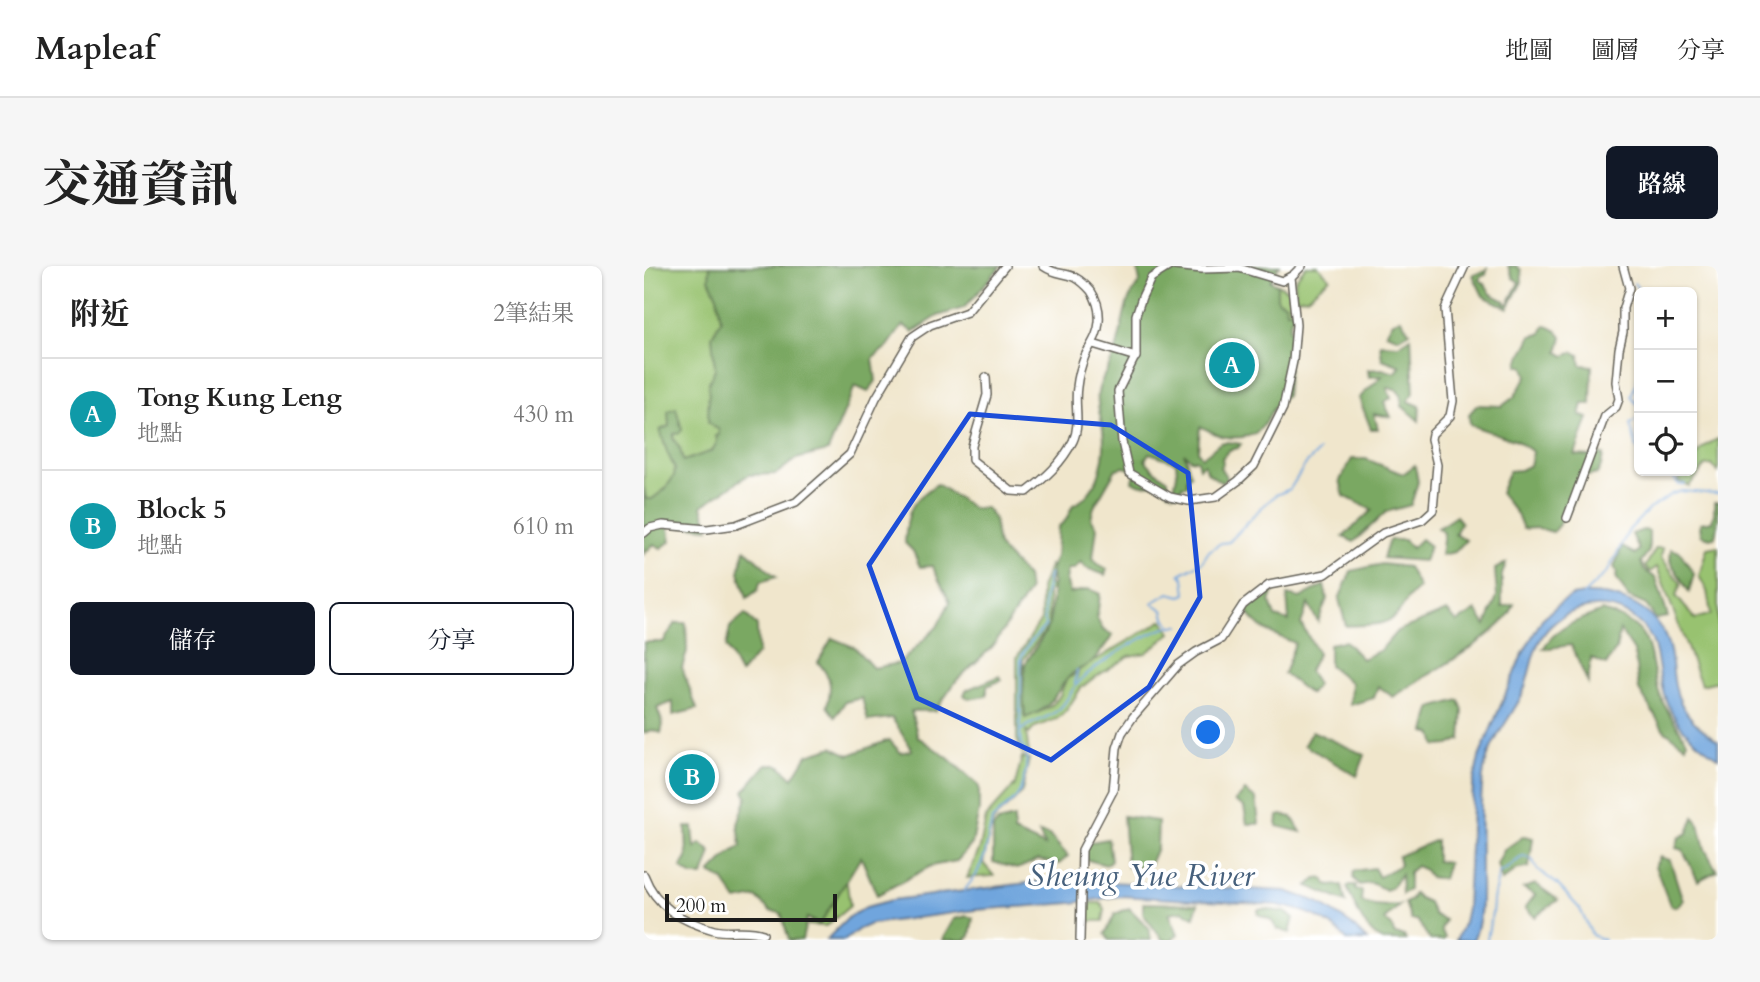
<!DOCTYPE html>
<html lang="zh-TW">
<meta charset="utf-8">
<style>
:root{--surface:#fff;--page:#f6f6f6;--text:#222;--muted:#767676;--line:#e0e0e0;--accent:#111827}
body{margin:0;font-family:Cardo,"Noto Serif TC",serif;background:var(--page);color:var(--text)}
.controls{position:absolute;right:21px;top:21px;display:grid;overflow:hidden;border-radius:10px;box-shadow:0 2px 5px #0004}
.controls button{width:63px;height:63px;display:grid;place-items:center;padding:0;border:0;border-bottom:2px solid var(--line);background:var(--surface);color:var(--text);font:35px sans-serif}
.scale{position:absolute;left:21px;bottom:18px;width:172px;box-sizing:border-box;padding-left:7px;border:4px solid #1c1c1c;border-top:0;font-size:19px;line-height:24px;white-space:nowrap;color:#1c1c1c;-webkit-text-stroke:5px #fff;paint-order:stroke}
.you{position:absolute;left:565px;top:467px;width:24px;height:24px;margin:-18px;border:5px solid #fff;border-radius:50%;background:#1a73e8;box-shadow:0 0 0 10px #1a73e833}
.badge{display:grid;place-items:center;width:46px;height:46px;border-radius:50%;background:var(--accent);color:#fff;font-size:23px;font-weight:700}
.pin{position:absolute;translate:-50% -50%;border:4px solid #fff;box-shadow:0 2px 7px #0006}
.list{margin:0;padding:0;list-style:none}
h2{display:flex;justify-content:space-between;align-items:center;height:91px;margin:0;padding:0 28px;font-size:30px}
h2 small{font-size:23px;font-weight:400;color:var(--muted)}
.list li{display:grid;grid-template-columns:46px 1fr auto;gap:21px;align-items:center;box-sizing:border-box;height:112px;padding:0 28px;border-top:2px solid var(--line)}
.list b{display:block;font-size:26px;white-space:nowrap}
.list p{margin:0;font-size:23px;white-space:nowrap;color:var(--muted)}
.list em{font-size:23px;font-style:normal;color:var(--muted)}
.actions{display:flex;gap:14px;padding:21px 28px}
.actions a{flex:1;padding:16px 0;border:2px solid var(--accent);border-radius:10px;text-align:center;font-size:24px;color:var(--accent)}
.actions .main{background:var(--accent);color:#fff}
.icon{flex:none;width:38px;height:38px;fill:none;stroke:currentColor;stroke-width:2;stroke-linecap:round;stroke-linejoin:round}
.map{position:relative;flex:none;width:1074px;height:674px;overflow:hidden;border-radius:10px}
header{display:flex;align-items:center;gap:42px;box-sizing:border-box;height:98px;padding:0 35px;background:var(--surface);border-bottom:2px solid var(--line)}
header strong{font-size:33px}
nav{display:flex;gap:38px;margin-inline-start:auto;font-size:24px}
.intro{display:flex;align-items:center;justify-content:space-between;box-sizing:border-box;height:168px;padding:0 42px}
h1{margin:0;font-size:49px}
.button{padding:18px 32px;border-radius:10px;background:var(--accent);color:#fff;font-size:24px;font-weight:700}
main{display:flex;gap:42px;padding:0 42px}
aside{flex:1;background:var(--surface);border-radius:10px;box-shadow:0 2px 5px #0004}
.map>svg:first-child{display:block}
</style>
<header>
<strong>Mapleaf</strong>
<nav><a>地圖</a><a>圖層</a><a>分享</a></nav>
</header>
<div class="intro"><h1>交通資訊</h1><a class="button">路線</a></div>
<main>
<aside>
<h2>附近<small>2筆結果</small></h2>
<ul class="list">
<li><span class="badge" style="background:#0f9aa8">A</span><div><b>Tong Kung Leng</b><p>地點</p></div><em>430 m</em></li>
<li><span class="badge" style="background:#0f9aa8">B</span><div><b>Block 5</b><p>地點</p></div><em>610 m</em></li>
</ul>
<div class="actions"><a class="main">儲存</a><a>分享</a></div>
</aside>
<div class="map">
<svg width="1074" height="674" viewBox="0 0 1074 674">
<rect width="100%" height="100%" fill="#fff"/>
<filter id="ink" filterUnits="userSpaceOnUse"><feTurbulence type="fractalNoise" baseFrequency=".0143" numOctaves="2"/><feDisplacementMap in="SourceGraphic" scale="14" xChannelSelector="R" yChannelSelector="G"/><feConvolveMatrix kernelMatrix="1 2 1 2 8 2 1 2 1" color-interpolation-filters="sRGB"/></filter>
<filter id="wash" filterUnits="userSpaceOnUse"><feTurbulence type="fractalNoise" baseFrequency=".00686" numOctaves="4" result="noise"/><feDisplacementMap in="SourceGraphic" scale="28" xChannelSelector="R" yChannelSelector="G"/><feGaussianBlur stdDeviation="1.57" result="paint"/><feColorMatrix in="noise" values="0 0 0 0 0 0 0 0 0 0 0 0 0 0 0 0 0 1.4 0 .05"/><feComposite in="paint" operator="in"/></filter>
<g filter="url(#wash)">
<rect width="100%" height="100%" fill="#f0e6cc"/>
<g fill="#98c26f" stroke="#5a6f46" stroke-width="2">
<path d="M 0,0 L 274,0 L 0,254 Z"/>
<path d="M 662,0 L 674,0 L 686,12 L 663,31 L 652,32 L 651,14 Z"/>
<path d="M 633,18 L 644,24 L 646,41 L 649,42 L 649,45 L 642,45 L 633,34 Z"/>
<path d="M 1074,173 L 1074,206 L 1068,199 L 1061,200 L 1045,220 L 1034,215 L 1041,205 L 1048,205 C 1048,190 1061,178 1074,173 Z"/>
<path d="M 1074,280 L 1074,415 L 1057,419 L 1013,301 L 1006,306 L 1001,301 L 1012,282 L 1019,282 L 1017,291 L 1037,318 L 1032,330 L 1051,353 L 1067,348 L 1063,325 L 1055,310 L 1063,282 Z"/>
<path d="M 406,299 L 408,300 L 405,319 L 408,320 L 407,324 L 404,326 L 405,359 L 379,394 L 380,450 C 394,448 409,442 416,429 C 419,423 420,417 423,412 L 429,410 L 433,405 L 432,414 L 435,404 L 519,354 L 527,367 L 502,387 L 485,390 L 447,414 L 437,422 L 422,445 L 413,453 L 391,461 L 385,468 L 382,465 L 385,488 L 378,487 L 373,473 L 373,391 L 397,354 L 397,322 Z"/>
<path d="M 378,491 L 385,493 L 378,525 L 372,533 L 355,548 L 348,558 L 339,597 L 350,610 L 323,612 L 336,582 L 342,551 L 371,519 Z"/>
<path d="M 202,611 L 206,640 L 182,660 L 164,659 Z"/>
<path d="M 441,637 L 457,637 L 461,644 L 459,655 L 442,655 Z"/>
</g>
<g fill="#7aa862" stroke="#4b623f" stroke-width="2">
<path d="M 66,0 L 357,0 L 320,42 L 294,50 L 269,66 L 259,59 L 244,80 L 229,92 L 232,115 L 224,126 L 211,120 L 184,185 L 152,193 L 132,208 L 104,209 L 58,240 L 65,262 L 26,258 L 24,256 L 27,275 L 17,282 L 10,278 L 0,288 L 0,221 L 2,233 L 8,233 L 21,223 L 30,210 L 31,203 L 23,186 L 16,164 L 25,160 L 24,145 L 32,142 L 38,164 L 35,167 L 30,168 L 29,172 L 36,183 L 39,195 L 68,185 L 73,176 L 72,170 L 75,169 L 75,164 L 64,156 L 65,116 L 71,103 L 68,70 L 77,54 L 73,30 L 65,13 Z"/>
<path d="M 496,0 L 637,0 L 633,2 L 632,12 L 629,10 L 626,15 L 633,18 L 633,34 L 641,37 L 642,45 L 652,45 L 652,49 L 647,53 L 645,64 L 648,66 L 642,130 C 617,145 629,176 582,171 C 573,171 565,163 556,161 L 554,185 L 558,191 C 578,180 569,172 597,178 L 594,182 L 585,184 L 578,192 L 579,197 L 576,201 L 583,212 L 578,217 L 564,207 L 560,198 L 555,202 L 553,194 L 546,193 L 540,187 L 547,209 L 543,213 L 543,220 L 538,220 L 536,228 L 529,228 L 533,208 L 532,196 L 505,187 L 501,194 L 510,204 L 524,214 L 525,226 L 515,218 L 497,219 L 488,215 L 492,206 L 481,201 L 472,203 L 450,241 L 447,252 L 453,261 L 449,292 L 454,298 L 463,303 L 461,309 L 442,302 L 437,296 L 430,303 L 424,303 L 422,314 L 426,327 L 446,323 L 456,328 L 453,352 L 459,364 L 469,369 C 462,379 454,391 444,399 C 439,402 434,403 429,407 C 408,426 414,440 381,452 L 379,427 L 381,398 L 401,367 L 406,355 L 409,321 L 407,303 L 412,290 L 414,261 L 422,254 L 429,239 C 455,228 463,190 459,164 C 457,150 452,140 454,126 C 456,114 464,103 469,92 C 481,65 475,40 496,16 L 494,6 Z"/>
<path d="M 844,0 L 842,9 L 838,10 L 836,14 L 841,18 L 847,28 L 861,35 L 860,37 L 864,38 L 875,16 L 869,12 L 864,0 L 872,0 L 877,4 L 878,16 L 864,42 L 839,30 L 829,9 L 842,5 Z"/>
<path d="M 756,52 L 766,66 L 755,72 L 742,67 L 748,57 Z"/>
<path d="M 901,59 L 913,65 L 918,71 L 914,86 L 921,90 L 930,86 L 935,89 L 937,99 L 948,100 L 947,138 L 939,138 L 936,149 L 944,152 L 931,189 L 946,190 L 953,187 L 959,189 L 957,200 L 953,208 L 939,211 L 925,245 L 909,266 L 893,262 L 879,263 L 873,248 L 856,227 L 865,205 L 876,204 L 886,199 L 889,186 L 873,175 L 826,159 L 825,148 L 833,139 L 858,140 L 870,131 L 883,110 L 880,101 L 874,99 C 875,88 884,82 887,70 L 897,68 Z"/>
<path d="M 767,71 L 770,127 L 764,135 L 776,140 L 775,155 L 758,140 L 757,129 L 752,123 L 743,122 L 747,132 L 740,136 L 747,151 L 730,148 L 734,163 L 727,163 L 715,132 L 738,110 L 725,111 L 724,104 L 738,103 L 751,107 L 757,100 L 738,93 L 736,78 L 755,79 Z"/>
<path d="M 708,193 L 722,193 L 759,208 L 771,199 L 774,216 L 767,239 L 742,246 L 710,276 L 699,271 L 728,244 L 700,230 L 696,214 Z"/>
<path d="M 293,218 L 329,242 L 342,242 L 350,253 L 354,280 L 383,311 L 385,325 L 349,380 L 313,414 L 291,445 L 267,445 L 274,471 L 304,492 L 335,520 L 335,544 L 328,578 L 313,595 L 287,600 L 233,629 L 217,591 L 176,658 L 163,652 L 158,674 L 145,674 L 137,647 L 126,645 L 112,631 L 93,635 L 79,614 L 66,607 L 84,589 L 97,580 L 94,558 L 103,531 L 100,525 L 122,499 L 135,499 L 149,512 L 163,489 L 189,481 L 205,489 L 245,474 L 257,487 L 268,484 L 248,452 L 224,455 L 218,432 L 201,436 L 191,451 L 183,440 C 188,420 188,413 174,396 L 188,372 L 210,381 L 229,402 L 256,397 L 293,361 L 306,336 L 288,300 L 276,301 L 269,285 L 261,277 C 263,245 266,235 293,218 Z"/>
<path d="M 1070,236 L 1074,236 L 1074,254 L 1071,271 L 1066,272 L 1057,269 L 1056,257 L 1068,255 L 1070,248 Z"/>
<path d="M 812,250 L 817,256 L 811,268 L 822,274 L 811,286 L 797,289 L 800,267 L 794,262 Z"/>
<path d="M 999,264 L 1005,265 L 1005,285 L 997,296 L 1000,304 L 1012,312 L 1024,351 L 1012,353 L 1002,339 L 984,331 L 972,311 L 973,306 L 970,301 L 978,281 L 991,288 L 995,284 L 988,268 Z"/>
<path d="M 777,273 L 786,280 L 780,295 L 739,292 L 745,274 L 760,274 L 768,282 Z"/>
<path d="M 101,283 L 132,311 L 116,316 L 114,324 L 103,332 L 95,306 Z"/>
<path d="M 1027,283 L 1036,286 L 1050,308 L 1045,326 L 1026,295 Z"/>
<path d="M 862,297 L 858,309 L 858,341 L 870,338 C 864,366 776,413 749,431 L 734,420 L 730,432 L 706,439 L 707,417 L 685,399 L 685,378 L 701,375 L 718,393 L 737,384 L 753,365 L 803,345 L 813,356 L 832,344 L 842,359 L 853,330 L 851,303 Z"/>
<path d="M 738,298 L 764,301 L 775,322 C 761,332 764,336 754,347 C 742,362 720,358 702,360 L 695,333 L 707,305 Z"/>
<path d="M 680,319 L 683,333 L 674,356 L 664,338 L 657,358 L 674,387 L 665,405 L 673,419 L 666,428 L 640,408 L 651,377 C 631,369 608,362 601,339 L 630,325 L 626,336 L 631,351 L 645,355 L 643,329 L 656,332 Z"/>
<path d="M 958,345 C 1017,362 1000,386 1017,432 C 1023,447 1035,461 1043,475 L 1042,480 L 1020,464 L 995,424 L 990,385 L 976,364 L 972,383 L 962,399 L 947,392 L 944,417 L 927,379 L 899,383 C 911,361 935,354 958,345 Z"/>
<path d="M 101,348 L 113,360 L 114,387 L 96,408 L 82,381 L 86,361 Z"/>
<path d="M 32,357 L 42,357 L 43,385 L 38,402 L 53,443 L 29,449 L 29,436 L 13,442 L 19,458 L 17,467 L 8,464 L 0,467 L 0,376 L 19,376 Z"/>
<path d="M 356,410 L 358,414 L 343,420 L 343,430 L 325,433 L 320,429 L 322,424 Z"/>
<path d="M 815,434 L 819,444 L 817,473 L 805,479 L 792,480 L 789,468 L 781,466 L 787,442 Z"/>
<path d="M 668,465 L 721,489 L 713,510 L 660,479 Z"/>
<path d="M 601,525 L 612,533 L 615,558 L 603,558 L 600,541 L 591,535 Z"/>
<path d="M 638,549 L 648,551 L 657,566 L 633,560 L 634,550 Z"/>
<path d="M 479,550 L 514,555 L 513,582 L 506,598 L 483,601 Z"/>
<path d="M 1050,551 L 1055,558 L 1061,583 L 1073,605 L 1054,615 L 1039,584 L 1032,582 L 1035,572 L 1044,567 Z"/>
<path d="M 370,552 L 370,566 L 401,580 L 395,567 L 405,569 L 424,590 L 415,598 L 394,594 L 373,603 L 349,596 L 349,562 L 354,556 Z"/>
<path d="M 42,561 L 49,561 L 51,582 L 57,577 L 67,586 L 59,610 L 48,610 L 37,602 L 43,592 Z"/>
<path d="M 880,570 L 889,572 L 885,601 L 872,604 L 858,615 L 853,598 L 860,584 Z"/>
<path d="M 464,573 L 467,594 L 462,599 L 440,593 L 441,577 Z"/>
<path d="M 792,574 L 792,595 L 804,597 L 799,613 L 786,611 L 781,604 L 772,600 L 765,606 L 765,624 L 758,628 L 757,608 L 747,622 L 742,624 L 727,617 L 716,619 L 709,612 L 710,605 L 730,602 L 735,611 L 756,599 L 754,590 Z"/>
<path d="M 1016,591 L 1026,594 L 1039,635 L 1033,641 L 1026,639 L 1011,600 Z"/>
<path d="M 678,612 L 685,620 L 698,619 L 702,636 L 664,620 L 672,613 Z"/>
<path d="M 892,618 L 914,634 L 891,651 L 881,642 L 891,629 L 879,622 Z"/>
<path d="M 706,619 L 712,619 L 711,624 L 718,625 L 717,635 C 730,641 742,640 756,639 L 740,654 L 748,660 L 750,668 L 760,670 L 762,674 C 755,674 745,674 739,674 C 722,669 709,636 703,621 Z"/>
<path d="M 770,627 L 775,632 L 784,636 L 790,649 L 801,654 L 797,663 L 801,672 L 799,674 L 786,674 L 773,654 L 767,654 L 761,637 L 767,634 Z"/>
<path d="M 499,637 L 554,638 L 550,651 L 539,645 L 525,647 L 534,668 L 527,674 L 519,674 L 499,648 Z"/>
<path d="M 485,642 L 505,662 L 507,674 L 465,674 L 461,668 L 471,648 Z"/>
<path d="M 620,643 L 641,646 L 650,652 L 646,667 L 633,663 L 627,654 L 614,648 L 614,644 Z"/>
<path d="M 323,650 L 329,652 L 326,670 L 321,674 L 298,674 L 310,653 Z"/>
</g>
<g fill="#70a5dd" stroke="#46607c" stroke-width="2">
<path d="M 940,328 C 979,327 1017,344 1026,385 C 1030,403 1028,420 1037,437 C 1045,454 1060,465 1074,475 L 1074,491 C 1049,476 1029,457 1020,429 C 1010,395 1019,372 986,350 C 956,330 911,344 895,376 C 886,393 886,413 877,431 C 863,458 842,480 839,511 C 835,543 837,575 837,606 C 837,629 839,653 829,674 L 812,674 L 820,656 L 823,642 L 829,519 L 835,491 L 877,391 L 898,353 L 916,337 L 928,330 Z"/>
<path d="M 399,615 L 446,615 L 642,625 L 674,636 L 707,658 L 723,674 L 703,674 C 684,652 661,644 633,639 L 476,630 L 428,637 L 331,644 L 227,658 L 215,663 L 201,674 L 182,674 L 205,651 L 222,641 L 248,634 Z"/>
</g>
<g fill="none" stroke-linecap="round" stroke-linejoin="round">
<g stroke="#70a5dd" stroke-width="2">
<path d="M 990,17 L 997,26"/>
<path d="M 995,108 L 987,131 L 995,140"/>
<path d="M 995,152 L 986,158 L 993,183 L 995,183"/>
<path d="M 1025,205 L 1035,219 L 1041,218"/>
<path d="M 939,329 L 964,305 L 985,264 L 1005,243 L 1028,228 L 1038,225 L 1074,228"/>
<path d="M 527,359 L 521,352 L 519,344 L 508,337 L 525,327 L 537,330 L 542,328 L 540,312 L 536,308 L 558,296 L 565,285 L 577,277 L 585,276 L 617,242 L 632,229 L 646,223 L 661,199 L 675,185"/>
<path d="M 431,418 L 433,405"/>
<path d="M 376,465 C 389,454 402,454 414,444 C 423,437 426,426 433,418 C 448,400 515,357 536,360"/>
<path d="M 320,625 L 332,609 L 341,589 L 348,554 L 371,533 L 376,525 L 382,505 L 383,487 L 377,479 L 376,472 L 377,391 L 385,378 L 401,360 L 400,334 L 405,308"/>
<path d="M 843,674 C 845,660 849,648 849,635 C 850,625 854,617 854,607 L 862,603 L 879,590 L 888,593 L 893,603 L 913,618 L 936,643 L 948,669 L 960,674"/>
</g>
</g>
</g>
<g filter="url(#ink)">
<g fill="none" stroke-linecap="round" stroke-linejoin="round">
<g stroke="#66635a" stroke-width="10">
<g id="minor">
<path d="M 526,0 L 507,12 L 498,31 L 492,49 L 492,89 L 474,125 L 478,176 L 485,207 L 526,231 L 545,235 L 572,231 L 594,215 L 610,200 L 639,142 L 649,95 L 652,59 L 647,11"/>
<path d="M 530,0 L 558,3 L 595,2 L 638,15 L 649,9 L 658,0"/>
<path d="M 449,78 L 492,91"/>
<path d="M 342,111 L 343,129 L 328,180 L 328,194 L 367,225 L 383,226 C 402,211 418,197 429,175 C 437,158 430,139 433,121 C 434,111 437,100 441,90 C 447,78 454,70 455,56 C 456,45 453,34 447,25 C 425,0 419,14 399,0"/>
<path d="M 923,252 L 961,150 L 972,141 L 975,133 L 972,116 L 975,83 L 979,66 L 979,42 L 985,22 L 979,0"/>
<path d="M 0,267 L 6,262 L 19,259 L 63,263 L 92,259 L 152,236 L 206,188 L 232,132 L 268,71 L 286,59 L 323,46 L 361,0"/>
<path d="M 0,609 C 12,641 37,655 70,664 C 86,668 103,662 119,668"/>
<path d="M 436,674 L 438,584 L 469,525 L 473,482 L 478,467 L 489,451 L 534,399 L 552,386 L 577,373 L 599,339 L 625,319 L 682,308 L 739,267 L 778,254 L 789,244 L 793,199 L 787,173 L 788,168 L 806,150 L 809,135 L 801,43 L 821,0"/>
</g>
</g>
<use href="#minor" stroke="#fff" stroke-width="7"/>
</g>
</g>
<path fill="none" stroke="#1d4ed8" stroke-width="5" stroke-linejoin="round" d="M 326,148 L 467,159 L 544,207 L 556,331 L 505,421 L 407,494 L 273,432 L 225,299 Z"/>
<g text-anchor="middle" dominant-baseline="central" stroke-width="7" stroke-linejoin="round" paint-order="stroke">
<g font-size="32" font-style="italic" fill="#46607c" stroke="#fff">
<text x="497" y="610">Sheung Yue River</text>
</g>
</g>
</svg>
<div class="controls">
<button>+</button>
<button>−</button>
<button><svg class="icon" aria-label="locate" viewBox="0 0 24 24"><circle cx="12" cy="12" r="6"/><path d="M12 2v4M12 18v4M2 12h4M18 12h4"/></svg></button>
</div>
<div class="scale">200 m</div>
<div class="you"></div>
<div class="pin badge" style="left:588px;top:99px;background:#0f9aa8">A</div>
<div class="pin badge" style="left:48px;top:511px;background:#0f9aa8">B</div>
</div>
</main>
